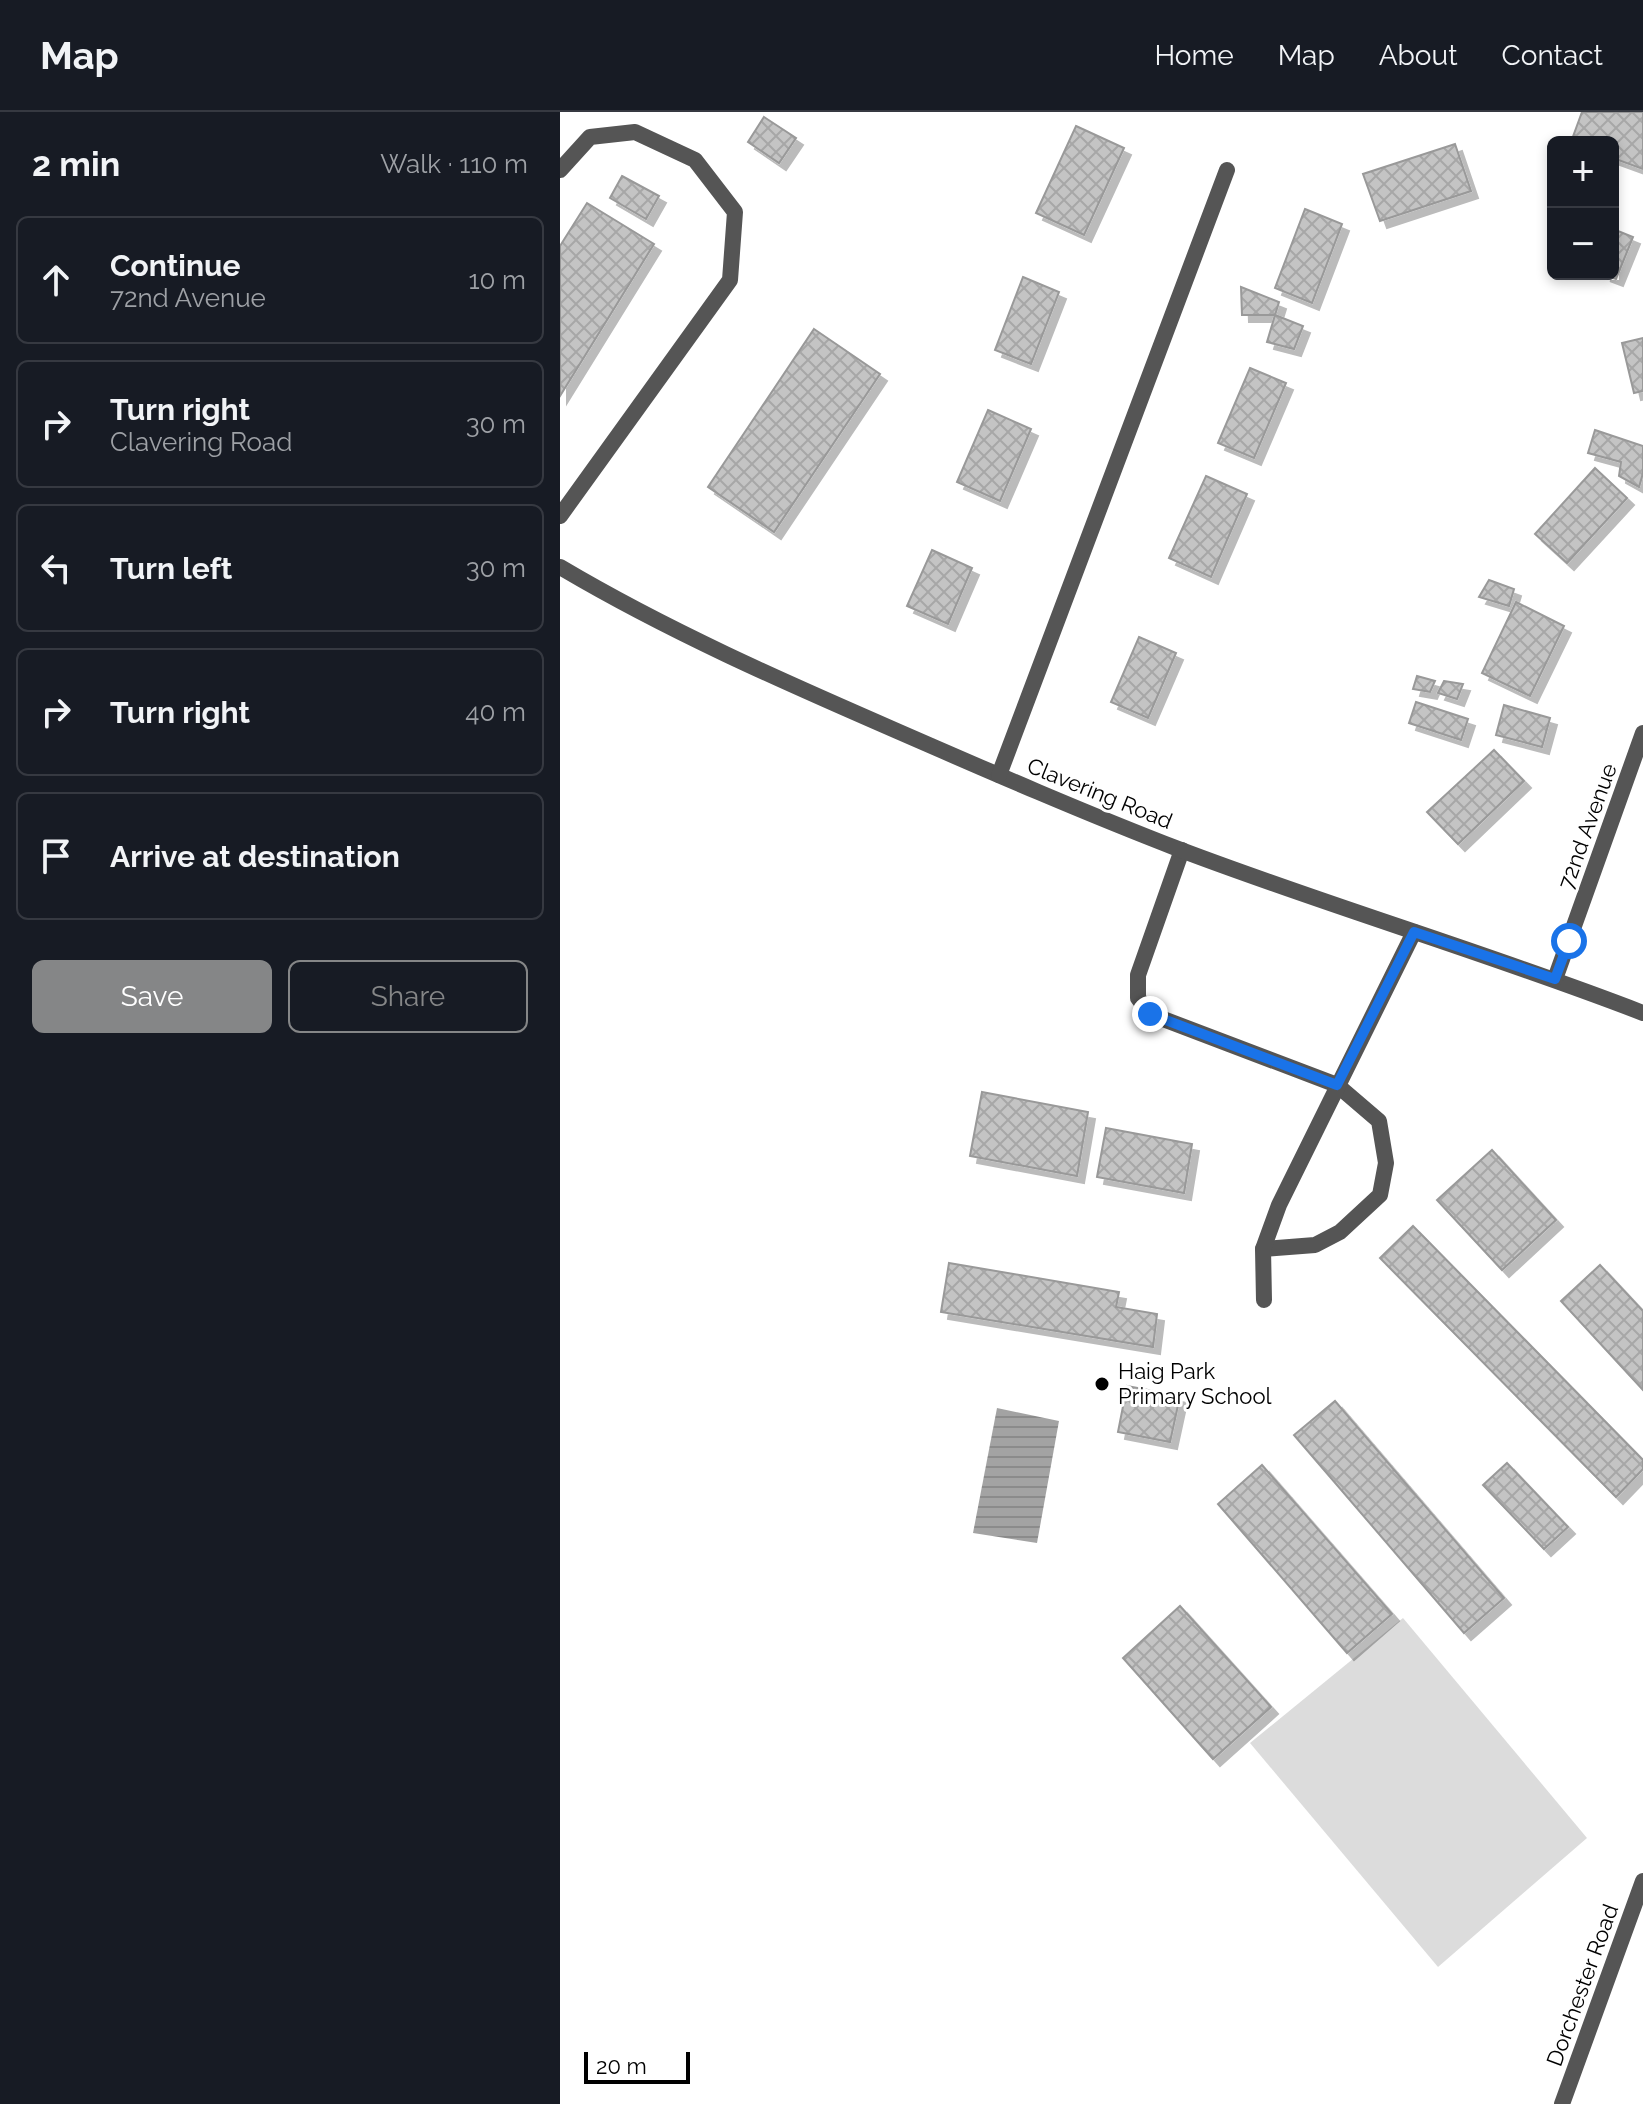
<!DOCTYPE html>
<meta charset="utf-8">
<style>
:root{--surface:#171b24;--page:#242831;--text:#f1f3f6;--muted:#9ea1a6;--line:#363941;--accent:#858687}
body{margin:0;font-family:Raleway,sans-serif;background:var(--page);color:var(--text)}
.controls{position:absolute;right:24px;top:24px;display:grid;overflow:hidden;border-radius:12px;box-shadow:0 4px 12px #0003}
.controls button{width:72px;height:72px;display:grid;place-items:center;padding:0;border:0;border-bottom:2px solid var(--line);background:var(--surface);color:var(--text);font:40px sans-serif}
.scale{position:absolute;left:24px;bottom:20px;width:106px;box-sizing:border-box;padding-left:8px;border:4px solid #000;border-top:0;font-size:22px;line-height:28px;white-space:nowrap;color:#000;-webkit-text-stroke:6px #fff;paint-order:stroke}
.stop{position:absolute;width:24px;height:24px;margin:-18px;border:6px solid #1a73e8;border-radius:50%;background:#fff}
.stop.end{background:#1a73e8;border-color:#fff;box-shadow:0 2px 8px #0008}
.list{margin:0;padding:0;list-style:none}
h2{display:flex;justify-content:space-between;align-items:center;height:104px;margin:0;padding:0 32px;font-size:34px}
h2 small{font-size:26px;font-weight:400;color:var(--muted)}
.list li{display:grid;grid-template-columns:52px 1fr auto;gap:24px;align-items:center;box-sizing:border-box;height:128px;margin:0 16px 16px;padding:0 16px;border:2px solid var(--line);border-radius:12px}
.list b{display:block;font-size:30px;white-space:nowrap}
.list p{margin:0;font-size:26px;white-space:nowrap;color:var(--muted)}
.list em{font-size:26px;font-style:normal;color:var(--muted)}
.actions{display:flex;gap:16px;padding:24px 32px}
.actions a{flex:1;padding:18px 0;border:2px solid var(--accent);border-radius:12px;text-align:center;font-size:28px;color:var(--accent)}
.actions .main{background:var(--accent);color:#fff}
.icon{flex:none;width:44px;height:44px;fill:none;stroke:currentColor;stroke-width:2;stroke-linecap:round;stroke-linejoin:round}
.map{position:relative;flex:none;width:1083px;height:1992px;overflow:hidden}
header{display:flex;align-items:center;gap:48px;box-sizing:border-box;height:112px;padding:0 40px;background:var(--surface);border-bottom:2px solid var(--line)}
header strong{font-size:38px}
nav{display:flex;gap:44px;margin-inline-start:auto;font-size:28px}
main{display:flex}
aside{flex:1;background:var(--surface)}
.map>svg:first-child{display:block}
</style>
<header>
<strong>Map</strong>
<nav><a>Home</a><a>Map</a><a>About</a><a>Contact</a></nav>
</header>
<main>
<aside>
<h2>2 min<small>Walk · 110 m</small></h2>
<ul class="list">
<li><svg class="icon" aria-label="ahead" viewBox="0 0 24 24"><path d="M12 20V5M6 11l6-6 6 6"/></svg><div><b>Continue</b><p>72nd Avenue</p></div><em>10 m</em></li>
<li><svg class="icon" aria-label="right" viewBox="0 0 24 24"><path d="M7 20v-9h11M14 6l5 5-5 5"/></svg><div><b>Turn right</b><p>Clavering Road</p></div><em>30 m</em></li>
<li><svg class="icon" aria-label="left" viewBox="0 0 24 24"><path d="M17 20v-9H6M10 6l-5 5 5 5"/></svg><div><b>Turn left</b></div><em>30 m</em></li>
<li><svg class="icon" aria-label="right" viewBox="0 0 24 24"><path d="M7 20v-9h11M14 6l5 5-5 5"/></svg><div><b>Turn right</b></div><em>40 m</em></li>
<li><svg class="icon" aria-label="arrive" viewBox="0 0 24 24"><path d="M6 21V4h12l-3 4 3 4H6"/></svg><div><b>Arrive at destination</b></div></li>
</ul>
<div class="actions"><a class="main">Save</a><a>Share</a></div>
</aside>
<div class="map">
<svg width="1083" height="1992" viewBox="0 0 1083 1992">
<defs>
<pattern id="water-rules" width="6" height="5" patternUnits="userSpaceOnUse" patternTransform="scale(2)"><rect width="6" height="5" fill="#a3a3a3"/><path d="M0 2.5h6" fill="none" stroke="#8b8b8b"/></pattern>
<pattern id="building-cross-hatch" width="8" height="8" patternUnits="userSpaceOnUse" patternTransform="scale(2)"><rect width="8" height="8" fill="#c4c4c4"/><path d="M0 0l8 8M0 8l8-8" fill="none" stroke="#a7a7a7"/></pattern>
<filter id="shadow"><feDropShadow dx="7" dy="7" stdDeviation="0" flood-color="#0004"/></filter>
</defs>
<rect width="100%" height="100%" fill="#fff"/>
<path fill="#dcdcdc" d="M 843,1506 L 1027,1726 L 878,1855 L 690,1631 Z"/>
<path fill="url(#water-rules)" d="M 437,1296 L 499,1309 L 477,1431 L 413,1421 Z"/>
<g fill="url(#building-cross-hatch)" stroke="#999" stroke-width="2" filter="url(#shadow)">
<path d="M 1022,0 L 1083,0 L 1083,57 L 1053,46 L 1053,30 L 1011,30 Z"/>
<path d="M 204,5 L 236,26 L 219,51 L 188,30 Z"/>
<path d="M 516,14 L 564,36 L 524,123 L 476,101 Z"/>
<path d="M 895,32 L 911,79 L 820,109 L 803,62 Z"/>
<path d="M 62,64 L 99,84 L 86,107 L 50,86 Z"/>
<path d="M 27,91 L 94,132 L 0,284 L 0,134 Z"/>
<path d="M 745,97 L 782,112 L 752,191 L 715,176 Z"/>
<path d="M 1053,117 L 1073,125 L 1056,167 L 1043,162 L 1053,162 Z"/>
<path d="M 463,165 L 499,180 L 471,252 L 435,238 Z"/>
<path d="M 681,175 L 719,190 L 715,203 L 682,203 Z"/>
<path d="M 715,203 L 743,214 L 734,237 L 707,230 Z"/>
<path d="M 254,217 L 320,262 L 214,420 L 148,375 Z"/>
<path d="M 1083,226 L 1083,279 L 1074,281 L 1062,231 Z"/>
<path d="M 690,256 L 726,271 L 694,346 L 658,331 Z"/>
<path d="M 428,298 L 471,317 L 440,389 L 397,370 Z"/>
<path d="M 1035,318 L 1083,334 L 1083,361 L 1079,375 L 1059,364 L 1061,350 L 1028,341 Z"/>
<path d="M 1035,356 L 1067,386 L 1007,451 L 975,422 Z"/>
<path d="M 646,364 L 687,382 L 651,465 L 609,446 Z"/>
<path d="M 372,438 L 412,456 L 388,512 L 347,494 Z"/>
<path d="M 929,468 L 954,477 L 949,494 L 919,485 Z"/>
<path d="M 956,490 L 1004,514 L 970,584 L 922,561 Z"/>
<path d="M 579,525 L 616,541 L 588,606 L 551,590 Z"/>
<path d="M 857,564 L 875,569 L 870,580 L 853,577 Z"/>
<path d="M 884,569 L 903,572 L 897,587 L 878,581 Z"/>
<path d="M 856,590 L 908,607 L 901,628 L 849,611 Z"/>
<path d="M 944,593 L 990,606 L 982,635 L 936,623 Z"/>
<path d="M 934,638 L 964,669 L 898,732 L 867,700 Z"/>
<path d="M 422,980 L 528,1000 L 517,1064 L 410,1044 Z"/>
<path d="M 546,1016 L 632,1032 L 624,1081 L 537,1065 Z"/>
<path d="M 932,1038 L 996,1108 L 942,1158 L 877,1088 Z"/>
<path d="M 853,1114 L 1083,1348 L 1083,1357 L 1056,1385 L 820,1146 Z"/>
<path d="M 389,1151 L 559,1180 L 556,1195 L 597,1202 L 593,1235 L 381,1200 Z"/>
<path d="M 1040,1153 L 1083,1199 L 1083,1278 L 1001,1189 Z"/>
<path d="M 567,1274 L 620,1284 L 610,1330 L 558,1320 Z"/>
<path d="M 775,1289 L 944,1486 L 904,1521 L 734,1323 Z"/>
<path d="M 947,1351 L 1008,1415 L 984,1437 L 923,1373 Z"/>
<path d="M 702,1353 L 832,1502 L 787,1541 L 658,1392 Z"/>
<path d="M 620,1494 L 711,1595 L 653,1647 L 563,1546 Z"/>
</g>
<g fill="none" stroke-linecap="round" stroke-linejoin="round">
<g stroke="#555" stroke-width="16">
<path d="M 0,58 L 30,25 L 75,20 L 135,48 L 175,100 L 170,168 L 0,404"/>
<path d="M 622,738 L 578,863 L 578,886 L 590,902 L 777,973 L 819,1009 L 826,1051 L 820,1083 L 780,1120 L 755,1133 L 703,1137"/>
<path d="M 704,1188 L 703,1137 L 719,1093 L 854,820"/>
</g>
<g stroke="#555" stroke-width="16">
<path d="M 0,455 C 108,519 222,569 337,619 C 431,660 525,701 621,738 C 774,796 931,842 1083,901"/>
<path d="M 439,663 L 667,58"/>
<path d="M 995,867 L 1083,621"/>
<path d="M 1002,1992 L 1083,1769"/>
</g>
</g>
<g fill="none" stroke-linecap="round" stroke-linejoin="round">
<path stroke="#1a73e8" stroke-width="10" d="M 590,902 L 777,973 L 854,820 L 995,867 L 1009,829"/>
</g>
<circle fill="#000" stroke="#fff" stroke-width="3" cx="542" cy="1272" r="8"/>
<g text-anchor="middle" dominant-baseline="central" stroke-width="6" stroke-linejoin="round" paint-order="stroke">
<g font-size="22" fill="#000" stroke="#fff">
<text transform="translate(540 681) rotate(22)">Clavering Road</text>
<text transform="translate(1027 714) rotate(-70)">72nd Avenue</text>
<text transform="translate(1022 1873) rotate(-70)">Dorchester Road</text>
</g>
<g font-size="22" fill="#000" stroke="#fff" text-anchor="start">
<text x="558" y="1259">Haig Park<tspan x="558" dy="25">Primary School</tspan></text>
</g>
</g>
</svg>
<div class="controls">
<button>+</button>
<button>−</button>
</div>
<div class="scale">20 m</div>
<div class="stop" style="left:1009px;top:829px"></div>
<div class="stop end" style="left:590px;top:902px"></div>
</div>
</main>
